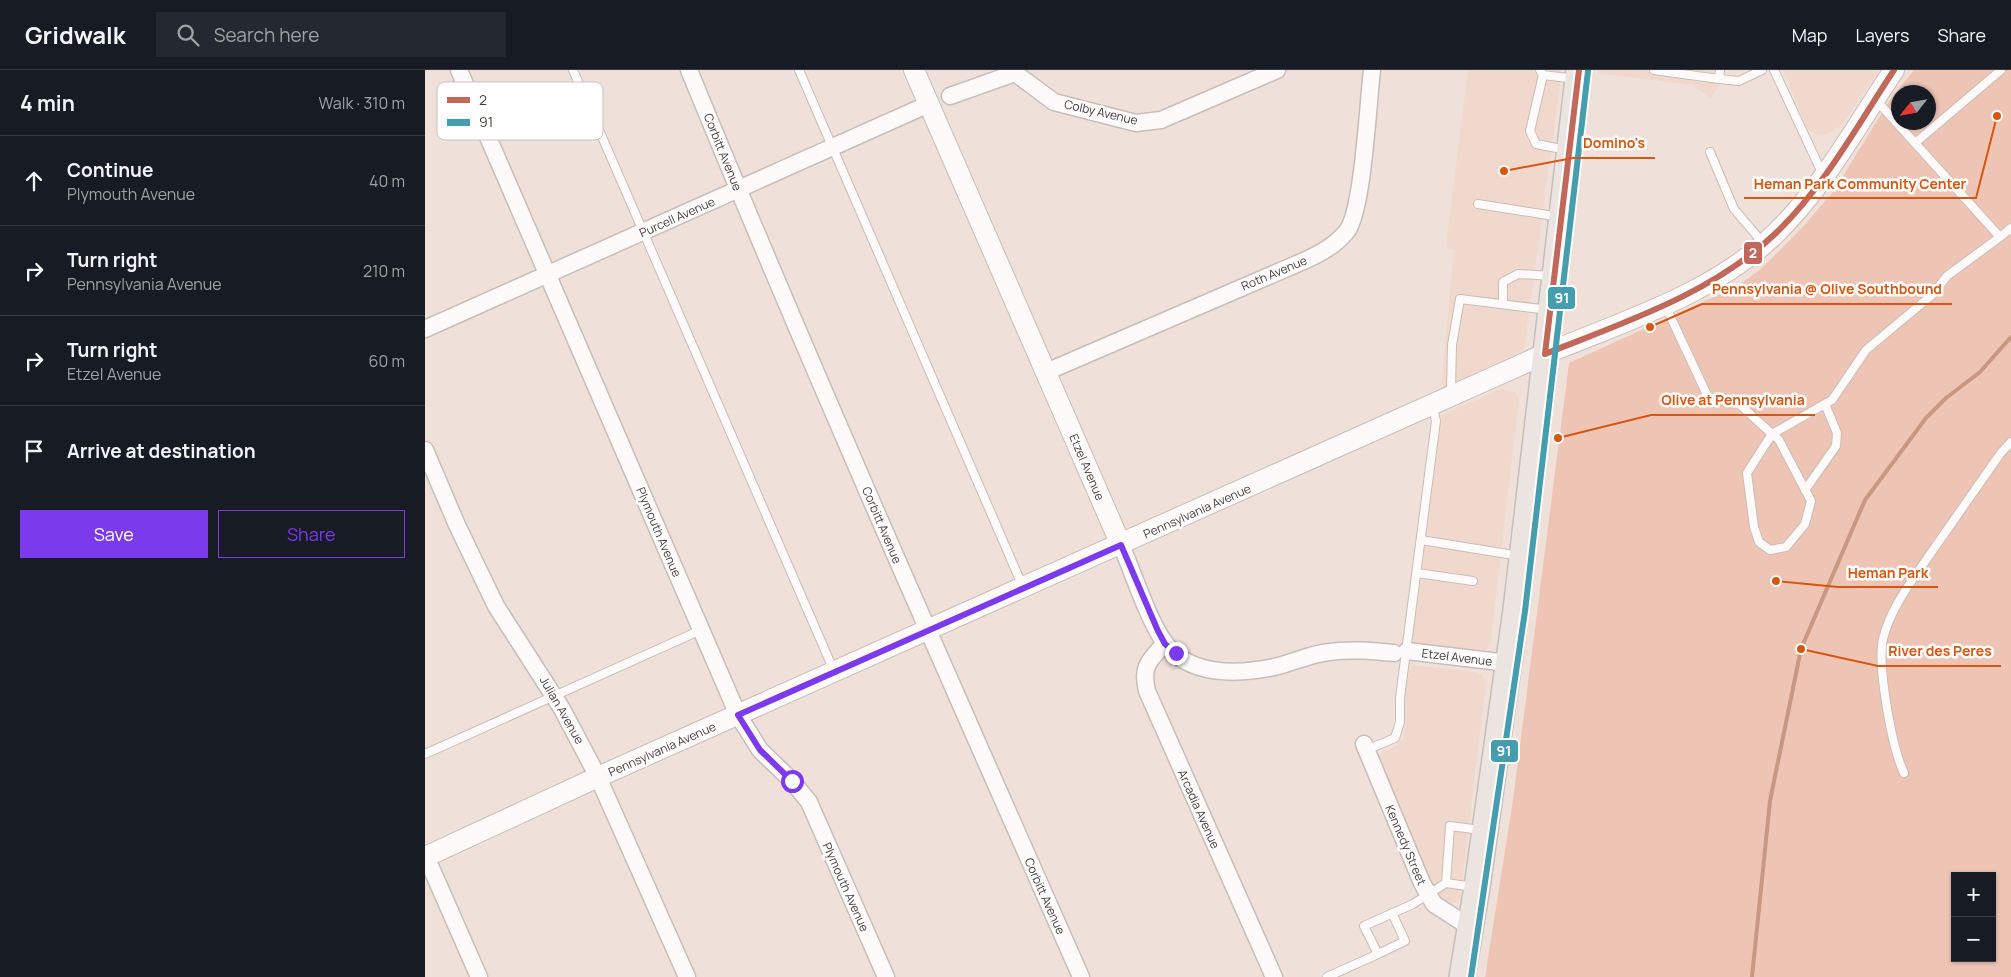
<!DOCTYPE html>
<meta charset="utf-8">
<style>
:root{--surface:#171b24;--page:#242831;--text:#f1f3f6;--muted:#9ea1a6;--line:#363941;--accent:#7c3aed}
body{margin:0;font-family:Manrope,sans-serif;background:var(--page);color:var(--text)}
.controls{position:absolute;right:15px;bottom:15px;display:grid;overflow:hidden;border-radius:0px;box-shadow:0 1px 4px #0004}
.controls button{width:45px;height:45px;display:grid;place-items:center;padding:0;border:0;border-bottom:1px solid var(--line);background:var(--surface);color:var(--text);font:25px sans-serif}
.compass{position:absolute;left:1466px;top:15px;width:45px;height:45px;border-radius:50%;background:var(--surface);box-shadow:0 1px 4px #0004;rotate:239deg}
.stop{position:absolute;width:15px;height:15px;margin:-11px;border:4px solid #7c3aed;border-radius:50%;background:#fff}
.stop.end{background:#7c3aed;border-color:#fff;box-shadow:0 1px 5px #0008}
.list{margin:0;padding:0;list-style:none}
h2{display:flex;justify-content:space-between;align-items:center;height:65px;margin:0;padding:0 20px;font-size:21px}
h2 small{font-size:16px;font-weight:400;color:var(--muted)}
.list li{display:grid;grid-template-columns:32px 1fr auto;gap:15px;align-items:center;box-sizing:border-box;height:90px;padding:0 20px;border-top:1px solid var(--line)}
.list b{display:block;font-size:19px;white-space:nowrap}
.list p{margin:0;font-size:16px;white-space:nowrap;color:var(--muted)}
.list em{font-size:16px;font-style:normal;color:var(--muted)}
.actions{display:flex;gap:10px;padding:15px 20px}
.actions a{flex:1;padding:11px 0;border:1px solid var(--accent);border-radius:0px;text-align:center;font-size:18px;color:var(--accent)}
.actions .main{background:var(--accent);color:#fff}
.icon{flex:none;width:28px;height:28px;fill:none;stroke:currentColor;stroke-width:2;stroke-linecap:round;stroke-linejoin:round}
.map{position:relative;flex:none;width:1586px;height:907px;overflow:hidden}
header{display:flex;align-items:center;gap:30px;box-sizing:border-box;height:70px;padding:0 25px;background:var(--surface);border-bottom:1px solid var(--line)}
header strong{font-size:24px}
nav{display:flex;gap:28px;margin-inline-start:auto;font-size:18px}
.search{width:350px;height:45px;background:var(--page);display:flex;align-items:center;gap:12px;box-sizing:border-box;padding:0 18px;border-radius:0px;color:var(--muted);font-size:19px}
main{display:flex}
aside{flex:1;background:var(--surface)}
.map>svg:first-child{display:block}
</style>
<header>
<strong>Gridwalk</strong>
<div class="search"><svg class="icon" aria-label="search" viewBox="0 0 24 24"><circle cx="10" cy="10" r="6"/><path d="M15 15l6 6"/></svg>Search here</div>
<nav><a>Map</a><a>Layers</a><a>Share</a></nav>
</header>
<main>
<aside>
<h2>4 min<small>Walk · 310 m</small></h2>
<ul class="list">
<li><svg class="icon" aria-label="ahead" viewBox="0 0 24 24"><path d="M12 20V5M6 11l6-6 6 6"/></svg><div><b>Continue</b><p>Plymouth Avenue</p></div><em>40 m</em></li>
<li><svg class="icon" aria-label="right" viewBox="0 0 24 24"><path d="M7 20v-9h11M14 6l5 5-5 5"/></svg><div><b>Turn right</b><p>Pennsylvania Avenue</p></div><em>210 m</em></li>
<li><svg class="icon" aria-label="right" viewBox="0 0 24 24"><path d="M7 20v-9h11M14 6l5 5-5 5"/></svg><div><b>Turn right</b><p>Etzel Avenue</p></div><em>60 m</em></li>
<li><svg class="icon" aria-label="arrive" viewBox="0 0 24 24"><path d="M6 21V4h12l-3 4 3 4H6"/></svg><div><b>Arrive at destination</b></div></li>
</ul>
<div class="actions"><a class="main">Save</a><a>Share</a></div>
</aside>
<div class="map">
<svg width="1586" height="907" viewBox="0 0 1586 907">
<rect width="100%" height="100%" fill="#efe0da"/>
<g fill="#f1d8cd">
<path d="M 1043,0 L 1137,0 L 1099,280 L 1093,286 L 1016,320 L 1029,179 L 1021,178 Z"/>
<path d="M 1174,0 L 1300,0 L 1295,15 L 1285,28 L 1267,15 L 1173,3 Z"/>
<path d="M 1358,0 L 1454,0 L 1416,56 L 1400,65 L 1391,64 L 1383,60 Z"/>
<path d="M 1076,319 L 1090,322 L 1094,329 L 1065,576 L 1057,582 L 987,574 L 1017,345 Z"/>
<path d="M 986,595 L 1051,602 L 1058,606 L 1061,613 L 1035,828 L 1029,833 L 1023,833 L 1007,821 L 951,686 L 971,676 L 979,668 L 981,620 Z"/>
</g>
<path fill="#eec5b5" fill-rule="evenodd" d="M 1489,0 L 1586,0 L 1586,907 L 1060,907 L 1088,730 L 1144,293 L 1311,217 L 1337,198 L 1376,159 L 1408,122 L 1465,30 ZM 1474,22 L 1504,22 L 1504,52 L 1474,52 ZM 1530,806 L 1567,806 L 1567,888 L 1530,888 Z"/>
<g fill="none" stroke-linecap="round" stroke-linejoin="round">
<path stroke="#c89883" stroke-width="4" d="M 1327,907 L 1345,731 L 1376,579 L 1440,430 L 1501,348 L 1521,328 L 1555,302 L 1586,267"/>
<g stroke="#c8bdb8" stroke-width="10">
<g id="service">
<path d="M 148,0 L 409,601"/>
<path d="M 374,0 L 598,517"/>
<path d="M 1115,0 L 1118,5 L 1151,9"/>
<path d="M 1229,0 L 1294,9"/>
<path d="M 1295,0 L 1294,9 L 1314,11 L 1337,0"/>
<path d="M 1349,0 L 1398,105"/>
<path d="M 1118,5 L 1105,61 L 1111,74 L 1142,80"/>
<path d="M 1451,30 L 1575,167 L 1586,158"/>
<path d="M 1490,73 L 1576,0"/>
<path d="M 1285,82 L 1309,139 L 1338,173"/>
<path d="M 1053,134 L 1135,147"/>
<path d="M 1078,234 L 1078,212 L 1093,204 L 1128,206"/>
<path d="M 1240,235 L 1283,327 L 1314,334 L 1347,364 L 1407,330 L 1441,280 L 1507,225 L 1522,206 L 1575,167"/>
<path d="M 1029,324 L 1026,320 L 1027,275 L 1035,229 L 1124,240"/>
<path d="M 1347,364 L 1354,370 L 1386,431 L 1380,454 L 1361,477 L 1345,480 L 1334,472 L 1329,457 L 1322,403 Z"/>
<path d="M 1380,420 L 1411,376 L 1412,363 L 1400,334"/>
<path d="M 996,470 L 1095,486"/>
<path d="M 992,503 L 1048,511"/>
<path d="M 941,680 L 970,668 L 975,652 L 975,628 L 1011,351 L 1007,335"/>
<path d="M 0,684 L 276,560"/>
<path d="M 1479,703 C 1467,678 1452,596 1458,569 C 1466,536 1489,508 1508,480 C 1530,448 1553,416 1575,384 L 1586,372"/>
<path d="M 1021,813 L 1025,756 L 1056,760"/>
<path d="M 953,884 L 980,871 L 967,843"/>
<path d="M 902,907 L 953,884 L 939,856 L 988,834 L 1021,813 L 1049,817"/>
</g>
</g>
<g stroke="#c8bdb8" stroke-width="19">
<g id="minor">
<path d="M 34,0 L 313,645 L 335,680 L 367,711 L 384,732 L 461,907"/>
<path d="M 264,0 C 389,305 523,606 656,907"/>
<path d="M 590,3 L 629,32 L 711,53 L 736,50 L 852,0"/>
<path d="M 525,26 L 590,3 L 591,0"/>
<path d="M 0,259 L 504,34"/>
<path d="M 621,302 L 881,190 C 896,183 911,175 922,161 C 938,140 943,33 947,0"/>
<path d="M 0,380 L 32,455 L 71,536 L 137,639 L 173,707 L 262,907"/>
<path d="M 696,475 C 708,502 723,550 740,573 C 764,606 812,605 849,597 C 867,593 885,584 904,582 C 926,579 947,581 969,583"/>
<path d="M 740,573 C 724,591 716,596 722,621 L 849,907"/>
<path d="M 982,581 L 1083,593"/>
<path d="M 939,674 L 997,813 L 1009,834 L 1046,858"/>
<path d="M 0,784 L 54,907"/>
</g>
</g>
<g stroke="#c8bdb8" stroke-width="22">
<g id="tertiary">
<path d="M 489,0 L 696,475"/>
<path d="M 0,787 L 173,707 L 1120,284 C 1199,251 1289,224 1351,163 C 1399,116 1432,55 1469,0"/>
</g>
</g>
<g stroke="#c6beba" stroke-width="28">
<path id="primary" d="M 1037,907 L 1052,817 L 1091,540 L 1154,0"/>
</g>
<use href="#service" stroke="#fdfaf9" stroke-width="8"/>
<use href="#minor" stroke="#fdfaf9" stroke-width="16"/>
<use href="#tertiary" stroke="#fdfaf9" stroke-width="20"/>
<use href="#primary" stroke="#ece4e1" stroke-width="25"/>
<g stroke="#fff" stroke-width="10">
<g id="bus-1">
<path d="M 1120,284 C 1200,252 1287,224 1351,163 C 1399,117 1432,56 1469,0"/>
<path d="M 1120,284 L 1154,0"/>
</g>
</g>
<g stroke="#fff" stroke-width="10">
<path id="bus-2" d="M 1046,907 L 1100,541 L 1163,1"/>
</g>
<use href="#bus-1" stroke="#c2685b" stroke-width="6"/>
<use href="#bus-2" stroke="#469dad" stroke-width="6"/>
</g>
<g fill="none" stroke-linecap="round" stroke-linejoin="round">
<path stroke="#7c3aed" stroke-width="6" d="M 367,711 L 335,680 L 313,645 L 696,475 L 733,561 L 740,574 L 751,583"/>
</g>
<g text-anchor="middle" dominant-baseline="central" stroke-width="5" stroke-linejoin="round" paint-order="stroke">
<g font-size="12" fill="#453a36" stroke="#fff">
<text transform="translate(676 42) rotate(13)">Colby Avenue</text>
<text transform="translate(298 82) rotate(68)">Corbitt Avenue</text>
<text transform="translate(252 147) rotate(-24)">Purcell Avenue</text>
<text transform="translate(849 203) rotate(-23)">Roth Avenue</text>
<text transform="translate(662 397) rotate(67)">Etzel Avenue</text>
<text transform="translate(772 441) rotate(-24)">Pennsylvania Avenue</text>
<text transform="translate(457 455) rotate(67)">Corbitt Avenue</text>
<text transform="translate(234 462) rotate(67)">Plymouth Avenue</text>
<text transform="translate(1032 587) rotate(7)">Etzel Avenue</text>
<text transform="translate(137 640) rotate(60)">Julian Avenue</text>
<text transform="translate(237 679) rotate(-24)">Pennsylvania Avenue</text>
<text transform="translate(774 739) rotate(66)">Arcadia Avenue</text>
<text transform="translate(981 775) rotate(67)">Kennedy Street</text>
<text transform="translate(421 817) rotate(66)">Plymouth Avenue</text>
<text transform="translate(620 826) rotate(66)">Corbitt Avenue</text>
</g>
</g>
<rect x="12" y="12" width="166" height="58" rx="8" fill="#fff" stroke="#c7c4c3" stroke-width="1"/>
<rect x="22" y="27" width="23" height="6" fill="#c2685b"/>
<rect x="22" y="49" width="23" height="7" fill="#469dad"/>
<g font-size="14" fill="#453a36">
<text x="54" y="35">2</text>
<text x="54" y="57">91</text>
</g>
<path fill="none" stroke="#d85610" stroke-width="2" d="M1079 101L1148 88H1230M1572 46L1551 128H1319M1225 257L1277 234H1527M1133 368L1226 345H1390M1351 511L1413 517H1513M1376 579L1453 596H1576"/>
<g fill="#d85610" stroke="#fff" stroke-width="2">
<circle cx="1079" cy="101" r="5"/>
<circle cx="1572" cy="46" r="5"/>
<circle cx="1225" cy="257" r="5"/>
<circle cx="1133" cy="368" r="5"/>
<circle cx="1351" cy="511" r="5"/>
<circle cx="1376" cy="579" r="5"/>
</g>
<g font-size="14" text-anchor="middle" font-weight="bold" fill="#d85610" stroke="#fff" stroke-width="5" stroke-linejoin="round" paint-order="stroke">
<text x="1189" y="78">Domino's</text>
<text x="1435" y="119">Heman Park Community Center</text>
<text x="1402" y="224">Pennsylvania @ Olive Southbound</text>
<text x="1308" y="335">Olive at Pennsylvania</text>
<text x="1463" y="508">Heman Park</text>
<text x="1515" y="586">River des Peres</text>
</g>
<g stroke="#fff" stroke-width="2">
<rect x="1318" y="171" width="20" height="24" rx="5" fill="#c2685b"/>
<rect x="1122" y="216" width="29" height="24" rx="5" fill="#469dad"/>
<rect x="1065" y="669" width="29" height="24" rx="5" fill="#469dad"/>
</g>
<g font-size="14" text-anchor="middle" font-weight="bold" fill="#fff">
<text x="1328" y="188">2</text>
<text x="1137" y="233">91</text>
<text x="1079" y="686">91</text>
</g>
</svg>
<div class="controls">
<button>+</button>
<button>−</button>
</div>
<svg class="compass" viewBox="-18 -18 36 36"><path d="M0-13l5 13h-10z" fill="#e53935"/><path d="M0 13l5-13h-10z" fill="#9ea1a6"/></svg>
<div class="stop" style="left:367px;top:711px"></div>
<div class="stop end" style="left:751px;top:583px"></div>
</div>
</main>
